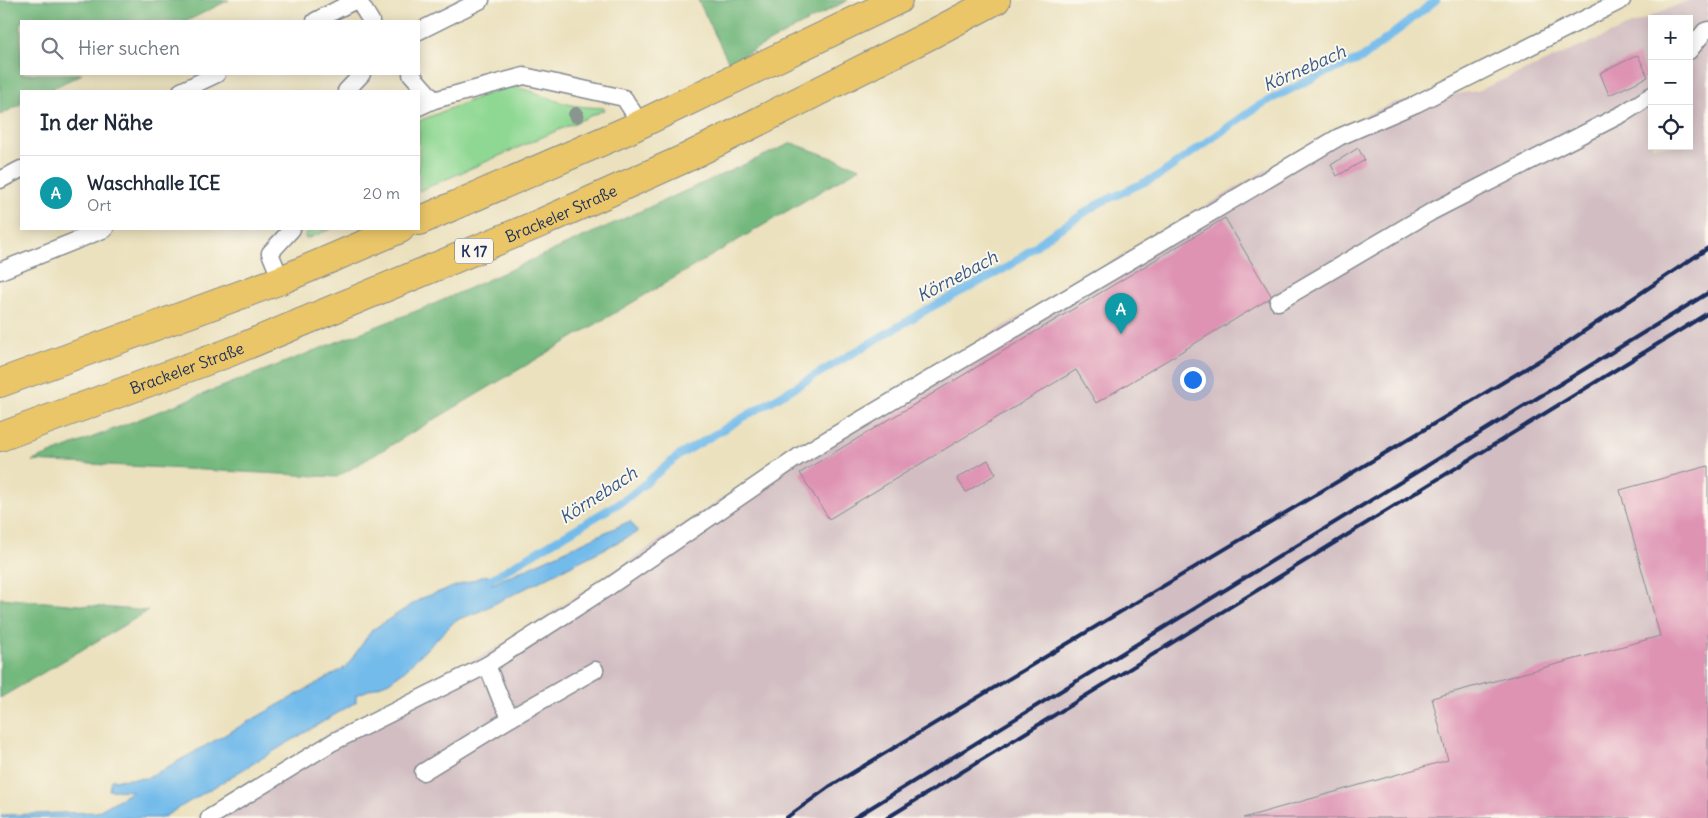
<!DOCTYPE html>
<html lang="de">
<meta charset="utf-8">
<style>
:root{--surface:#fff;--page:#f6f6f7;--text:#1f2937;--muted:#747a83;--line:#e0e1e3;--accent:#1a73e8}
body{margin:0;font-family:Delius,sans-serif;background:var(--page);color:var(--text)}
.controls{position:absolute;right:15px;top:15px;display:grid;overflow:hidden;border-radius:0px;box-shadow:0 2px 12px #0003}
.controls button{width:45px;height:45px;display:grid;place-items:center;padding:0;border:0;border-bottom:1px solid var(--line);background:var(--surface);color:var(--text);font:25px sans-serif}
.you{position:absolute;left:1192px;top:379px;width:18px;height:18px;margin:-12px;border:4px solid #fff;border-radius:50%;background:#1a73e8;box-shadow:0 0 0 8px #1a73e833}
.badge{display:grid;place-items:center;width:32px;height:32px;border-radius:50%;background:var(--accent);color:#fff;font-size:16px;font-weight:700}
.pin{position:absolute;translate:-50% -41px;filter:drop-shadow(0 1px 2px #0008)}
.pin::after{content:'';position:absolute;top:26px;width:18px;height:15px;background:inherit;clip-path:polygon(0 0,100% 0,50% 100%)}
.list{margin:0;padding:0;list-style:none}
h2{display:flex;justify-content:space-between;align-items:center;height:65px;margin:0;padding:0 20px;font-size:21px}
h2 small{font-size:16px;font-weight:400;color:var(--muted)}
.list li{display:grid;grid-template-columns:32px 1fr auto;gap:15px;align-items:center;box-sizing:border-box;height:75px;padding:0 20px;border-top:1px solid var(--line)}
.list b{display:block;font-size:19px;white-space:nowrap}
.list p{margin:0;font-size:16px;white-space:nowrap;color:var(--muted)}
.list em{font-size:16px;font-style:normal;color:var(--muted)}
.icon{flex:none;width:28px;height:28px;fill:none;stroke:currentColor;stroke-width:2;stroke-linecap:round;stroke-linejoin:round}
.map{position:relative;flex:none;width:1708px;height:818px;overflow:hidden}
.search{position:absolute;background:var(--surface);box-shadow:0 2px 12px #0003;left:20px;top:20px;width:400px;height:55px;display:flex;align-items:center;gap:12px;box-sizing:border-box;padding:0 18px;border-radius:0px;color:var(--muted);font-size:19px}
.panel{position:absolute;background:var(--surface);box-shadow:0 2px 12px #0003;left:20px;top:90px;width:400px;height:140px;border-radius:0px}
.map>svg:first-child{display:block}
</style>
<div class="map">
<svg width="1708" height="818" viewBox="0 0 1708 818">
<rect width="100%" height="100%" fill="#fbf7ec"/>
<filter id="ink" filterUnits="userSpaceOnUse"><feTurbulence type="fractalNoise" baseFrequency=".02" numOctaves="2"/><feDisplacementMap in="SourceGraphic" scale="10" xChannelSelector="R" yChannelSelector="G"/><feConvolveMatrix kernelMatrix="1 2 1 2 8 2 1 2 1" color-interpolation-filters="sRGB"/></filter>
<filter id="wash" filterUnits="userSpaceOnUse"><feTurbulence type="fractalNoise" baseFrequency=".0096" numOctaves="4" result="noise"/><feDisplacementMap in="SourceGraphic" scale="20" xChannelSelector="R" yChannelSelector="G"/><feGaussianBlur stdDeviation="1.12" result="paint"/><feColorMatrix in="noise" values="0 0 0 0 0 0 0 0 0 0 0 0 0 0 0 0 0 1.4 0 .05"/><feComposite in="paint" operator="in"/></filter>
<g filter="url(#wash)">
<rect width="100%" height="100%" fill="#ebe1be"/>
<path fill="#d2bec2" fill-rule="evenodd" d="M 1689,0 L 1708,0 L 1708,818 L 198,818 L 309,750 L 318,740 L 341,726 L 350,725 L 511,640 L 776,462 L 1338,127 L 1393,103 L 1477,91 ZM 1652,19 L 1689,19 L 1689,146 L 1652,146 Z"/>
<g fill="#8fd893" stroke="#558478">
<path d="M 510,87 C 530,88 545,98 564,103 C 577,107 590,107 604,108 L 604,110 L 419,191 L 419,121 L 499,89 Z"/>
<path d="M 310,229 L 331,229 L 306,239 L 305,235 Z"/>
</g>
<g fill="#73b87d" stroke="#47746e">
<path d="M 0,0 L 229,0 L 187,21 L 21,21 L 21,74 L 82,74 L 47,91 L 21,91 L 21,104 L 0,115 Z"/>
<path d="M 698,0 L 848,0 L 729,63 Z"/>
<path d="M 792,143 L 860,168 L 337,477 L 32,461 L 434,304 Z"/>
<path d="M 0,598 L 148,611 L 0,698 Z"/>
</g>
<path fill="#73bbeb" stroke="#4775a4" d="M 630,521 L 638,532 L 478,612 L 456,620 L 404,671 L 389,682 L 356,695 L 356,702 L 162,818 L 1,818 L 2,815 L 97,812 L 133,791 L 109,790 L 111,780 L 148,778 L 346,667 L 372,630 L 422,598 L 487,575 L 492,584 Z"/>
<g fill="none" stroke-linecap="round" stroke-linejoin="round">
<path stroke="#73bbeb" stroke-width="8" d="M 491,579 L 626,499 L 678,456 L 928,309 L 1008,267 L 1050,235 L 1100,203 L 1160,175 L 1258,106 L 1317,76 L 1361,59 L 1436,0"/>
</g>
<g id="blocks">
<g fill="#de93b3">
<path d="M 1638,55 L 1648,77 L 1609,95 L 1600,73 Z"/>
<path d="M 1358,148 L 1365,160 L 1337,176 L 1331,165 Z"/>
<path d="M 1225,218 L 1272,297 L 1096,403 L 1076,370 L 829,519 L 800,473 Z"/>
<path d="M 988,460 L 996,474 L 966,492 L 957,478 Z"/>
<path d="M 1708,466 L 1708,818 L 1243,818 L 1448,760 L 1432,698 L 1660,636 L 1620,490 Z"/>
</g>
</g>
</g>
<g filter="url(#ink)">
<use href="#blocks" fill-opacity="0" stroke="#83888e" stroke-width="1"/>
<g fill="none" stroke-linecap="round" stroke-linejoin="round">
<g stroke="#83888e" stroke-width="19">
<g id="lane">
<path d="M 358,0 L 371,21"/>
<path d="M 315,21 L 356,0"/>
<path d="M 419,31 L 481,0"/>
<path d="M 1689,51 L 1705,31 L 1708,30"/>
<path d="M 411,74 L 434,100"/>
<path d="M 181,91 L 217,74"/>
<path d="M 346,91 L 362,74"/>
<path d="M 419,107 L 434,100 L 524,76 L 624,98 L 640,123"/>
<path d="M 0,180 L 21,169"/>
<path d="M 0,271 L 105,229"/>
<path d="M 281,280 L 270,253 L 292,229"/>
<path d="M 1278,302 L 1431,212 L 1624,113 L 1652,95"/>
<path d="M 511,718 L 595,670"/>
<path d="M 423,772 L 511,718 L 501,700 L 487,665"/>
<path d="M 209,818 L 333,742 L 487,665 L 610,586 L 798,457 L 1339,137 L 1416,104 L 1622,0"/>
</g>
</g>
<g stroke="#83888e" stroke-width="30">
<g id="highway">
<path d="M 419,221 L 626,131 L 898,0"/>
<path d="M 0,383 L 281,280 L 400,229"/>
<path id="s1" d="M 0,437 L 228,353 L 543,222 L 688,157 L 934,33 L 996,0"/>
</g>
</g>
<use href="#lane" stroke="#fff" stroke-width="16"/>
<use href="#highway" stroke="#eac669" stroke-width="28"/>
<g stroke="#1b2f5e" stroke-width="4">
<path d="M 786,818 L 829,787 L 857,770 L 1550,354 L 1708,248"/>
<path d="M 854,818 L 1708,293"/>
<path d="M 887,818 L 1708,313"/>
</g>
</g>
<circle fill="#899690" cx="576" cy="115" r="8"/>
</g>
<g text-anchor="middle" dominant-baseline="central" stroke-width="4" stroke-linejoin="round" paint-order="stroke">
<rect fill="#fbf7ec" stroke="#5e6b89" stroke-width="1" x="455" y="238.5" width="38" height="25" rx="4"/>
<g font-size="15" font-weight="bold" fill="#1b2f5e">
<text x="474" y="251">K 17</text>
</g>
<g font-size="16" fill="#1b2f5e" stroke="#fbf7ec">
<text stroke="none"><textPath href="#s1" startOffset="604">Brackeler Straße</textPath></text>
<text stroke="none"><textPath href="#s1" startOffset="199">Brackeler Straße</textPath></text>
</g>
<g font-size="18" font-style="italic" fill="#355988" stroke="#fbf7ec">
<text transform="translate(1304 68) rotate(-24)">Körnebach</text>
<text transform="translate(957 276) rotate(-28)">Körnebach</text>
<text transform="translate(598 495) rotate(-33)">Körnebach</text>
</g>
</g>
</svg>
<div class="controls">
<button>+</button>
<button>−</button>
<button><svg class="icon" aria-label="locate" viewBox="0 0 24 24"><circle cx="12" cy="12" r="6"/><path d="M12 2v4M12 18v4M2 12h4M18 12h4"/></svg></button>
</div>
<div class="you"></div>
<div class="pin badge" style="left:1121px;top:334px;background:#0f9aa8">A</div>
<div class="search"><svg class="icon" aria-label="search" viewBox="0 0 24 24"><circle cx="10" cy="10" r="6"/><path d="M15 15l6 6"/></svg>Hier suchen</div>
<section class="panel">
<h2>In der Nähe<small></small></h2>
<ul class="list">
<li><span class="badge" style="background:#0f9aa8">A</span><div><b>Waschhalle ICE</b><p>Ort</p></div><em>20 m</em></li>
</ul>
</section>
</div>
